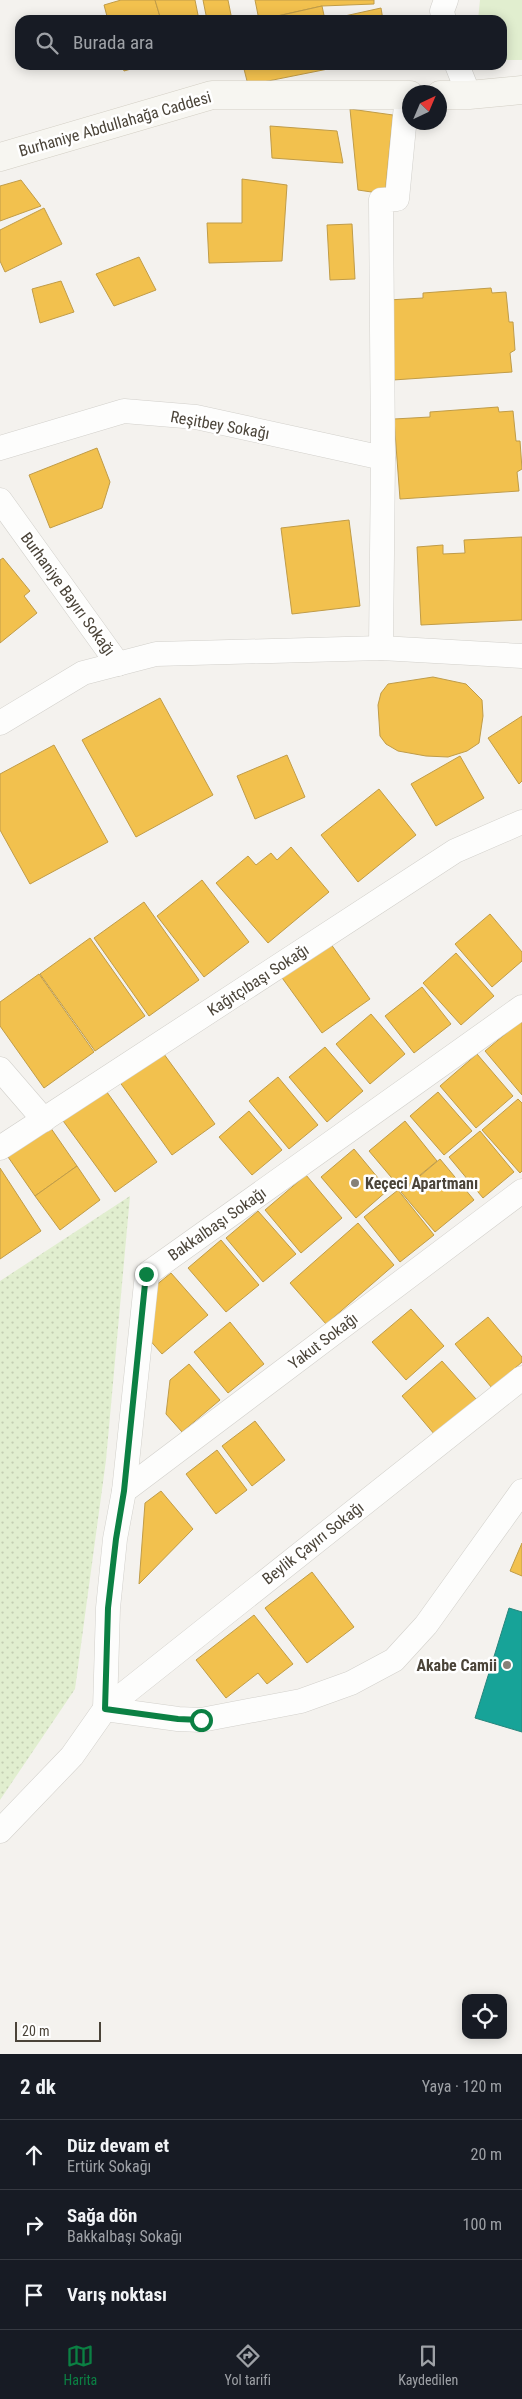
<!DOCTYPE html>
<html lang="tr">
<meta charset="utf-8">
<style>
:root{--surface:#171b24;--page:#20242c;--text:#f1f3f6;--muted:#9ea1a6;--line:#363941;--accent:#0b8043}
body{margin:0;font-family:"Roboto Condensed",sans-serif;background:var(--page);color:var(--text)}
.controls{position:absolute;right:15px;bottom:15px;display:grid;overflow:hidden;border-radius:10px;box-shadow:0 2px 12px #0003}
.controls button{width:45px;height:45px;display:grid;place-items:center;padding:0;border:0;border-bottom:1px solid var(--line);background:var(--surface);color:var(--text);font:25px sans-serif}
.compass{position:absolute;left:402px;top:85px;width:45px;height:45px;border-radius:50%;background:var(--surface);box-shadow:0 2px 12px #0003;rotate:44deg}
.scale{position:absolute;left:15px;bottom:12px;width:86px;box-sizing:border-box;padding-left:5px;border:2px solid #4b4439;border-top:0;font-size:14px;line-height:18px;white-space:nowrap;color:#4b4439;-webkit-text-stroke:4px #fff;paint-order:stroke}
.stop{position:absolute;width:15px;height:15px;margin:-11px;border:4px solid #0b8043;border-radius:50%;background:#fff}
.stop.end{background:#0b8043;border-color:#fff;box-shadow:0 1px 5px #0008}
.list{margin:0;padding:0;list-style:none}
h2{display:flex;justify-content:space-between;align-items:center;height:65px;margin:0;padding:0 20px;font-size:21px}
h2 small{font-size:16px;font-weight:400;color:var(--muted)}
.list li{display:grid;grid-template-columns:32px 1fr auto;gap:15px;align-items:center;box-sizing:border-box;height:70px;padding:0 20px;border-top:1px solid var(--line)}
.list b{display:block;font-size:19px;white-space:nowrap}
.list p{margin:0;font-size:16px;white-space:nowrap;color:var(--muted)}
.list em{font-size:16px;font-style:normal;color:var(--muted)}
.icon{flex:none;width:28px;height:28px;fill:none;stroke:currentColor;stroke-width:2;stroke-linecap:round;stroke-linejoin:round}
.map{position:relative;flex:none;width:522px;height:2054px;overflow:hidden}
.search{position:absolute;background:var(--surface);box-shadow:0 2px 12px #0003;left:15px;right:15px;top:15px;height:55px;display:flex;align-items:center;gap:12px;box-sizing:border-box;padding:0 18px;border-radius:15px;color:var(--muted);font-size:19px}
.sheet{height:275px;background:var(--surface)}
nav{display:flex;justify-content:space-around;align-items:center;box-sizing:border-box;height:70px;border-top:1px solid var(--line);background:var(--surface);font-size:14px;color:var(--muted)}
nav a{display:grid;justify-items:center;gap:2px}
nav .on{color:var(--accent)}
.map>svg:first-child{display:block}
</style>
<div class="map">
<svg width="522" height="2054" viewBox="0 0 522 2054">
<defs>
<pattern id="grass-dots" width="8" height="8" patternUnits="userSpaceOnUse" patternTransform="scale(1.25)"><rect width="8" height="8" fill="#e1eecf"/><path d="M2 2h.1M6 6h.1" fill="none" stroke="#c3cdb2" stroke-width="1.8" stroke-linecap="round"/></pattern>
</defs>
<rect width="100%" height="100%" fill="#f4f2ee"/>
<path fill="url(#grass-dots)" d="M 130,1196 L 106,1460 L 75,1689 L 0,1800 L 0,1281 Z"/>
<path fill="#e1eecf" d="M 480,0 L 522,0 L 522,60 L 502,60 L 502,20 L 478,20 Z"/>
<g fill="#f2c14e" stroke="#c09c48">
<path d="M 121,0 L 155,0 L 161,20 L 108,20 L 104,5 Z"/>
<path d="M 155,0 L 195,0 L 199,20 L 161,20 Z"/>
<path d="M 203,0 L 228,0 L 232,20 L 207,20 Z"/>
<path d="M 255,0 L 374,0 L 374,4 L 322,6 L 259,20 Z"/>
<path d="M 322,6 L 325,20 L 260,20 Z"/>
<path d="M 381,8 L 383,20 L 332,20 L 331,19 Z"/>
<path d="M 122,65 L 145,65 L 124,71 Z"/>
<path d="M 243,65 L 337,65 L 338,67 L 248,85 Z"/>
<path d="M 350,109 L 393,115 L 385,194 L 358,190 Z"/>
<path d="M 270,126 L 337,131 L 343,163 L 272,158 Z"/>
<path d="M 242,179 L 287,185 L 282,261 L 209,263 L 207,223 L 242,223 Z"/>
<path d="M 21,180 L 41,206 L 0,221 L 0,186 Z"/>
<path d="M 44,208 L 62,244 L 5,272 L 0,261 L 0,230 Z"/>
<path d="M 352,224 L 355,279 L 330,280 L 327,225 Z"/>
<path d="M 139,257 L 156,290 L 114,306 L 96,274 Z"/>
<path d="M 61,281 L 74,312 L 40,323 L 32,289 Z"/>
<path d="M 491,288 L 492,293 L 506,292 L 509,322 L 513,322 L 515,350 L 510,353 L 512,372 L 393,380 L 388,300 L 423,298 L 423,293 Z"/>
<path d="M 498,407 L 499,412 L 513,411 L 516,441 L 520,441 L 522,469 L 517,472 L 519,491 L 400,499 L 394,419 L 430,417 L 430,412 Z"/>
<path d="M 97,448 L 110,482 L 102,508 L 50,528 L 29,475 Z"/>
<path d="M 349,520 L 360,606 L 292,614 L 281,528 Z"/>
<path d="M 522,537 L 522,620 L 421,625 L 417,547 L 443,545 L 443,554 L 465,553 L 464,540 Z"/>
<path d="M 3,558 L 30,591 L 24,596 L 37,613 L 0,643 L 0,560 Z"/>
<path d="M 433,677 L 466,684 L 482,700 L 483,716 L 479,743 L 467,751 L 448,757 L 426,756 L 398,751 L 386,744 L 380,736 L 378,705 L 381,693 L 388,684 Z"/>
<path d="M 160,698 L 213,795 L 136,837 L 82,740 Z"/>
<path d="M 522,716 L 522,781 L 519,784 L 488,738 Z"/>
<path d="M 54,745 L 108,842 L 30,884 L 0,830 L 0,774 Z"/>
<path d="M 287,755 L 305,797 L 255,819 L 237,776 Z"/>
<path d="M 460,756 L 484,798 L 436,826 L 411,784 Z"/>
<path d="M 379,789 L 416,835 L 358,882 L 321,835 Z"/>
<path d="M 291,847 L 329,892 L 268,943 L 216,883 L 248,856 L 256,865 L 271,853 L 277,860 Z"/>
<path d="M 202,880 L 249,942 L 204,977 L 157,916 Z"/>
<path d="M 144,902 L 199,980 L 149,1016 L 94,938 Z"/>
<path d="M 490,914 L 522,952 L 522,961 L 492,987 L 455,944 Z"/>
<path d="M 90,938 L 145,1016 L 95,1051 L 40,974 Z"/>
<path d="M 328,940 L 370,999 L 322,1033 L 280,975 Z"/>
<path d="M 456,953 L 494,996 L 461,1025 L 423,983 Z"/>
<path d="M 39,974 L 94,1052 L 44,1088 L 0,1026 L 0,1002 Z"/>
<path d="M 422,987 L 451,1024 L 414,1053 L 385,1016 Z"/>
<path d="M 371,1014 L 405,1054 L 370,1084 L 336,1044 Z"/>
<path d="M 522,1020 L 522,1095 L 485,1051 Z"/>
<path d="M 325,1047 L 363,1091 L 327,1122 L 289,1077 Z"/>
<path d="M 161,1050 L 215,1124 L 172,1155 L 119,1081 Z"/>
<path d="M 477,1054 L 513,1096 L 476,1128 L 440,1086 Z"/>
<path d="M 278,1077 L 318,1125 L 289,1149 L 249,1101 Z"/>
<path d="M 104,1088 L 157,1162 L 115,1192 L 61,1118 Z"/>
<path d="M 438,1092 L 472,1131 L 444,1155 L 410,1116 Z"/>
<path d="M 518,1099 L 522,1103 L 522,1171 L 520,1173 L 482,1130 Z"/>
<path d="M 249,1111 L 282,1150 L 252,1175 L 219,1137 Z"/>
<path d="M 405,1121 L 437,1161 L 402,1190 L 369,1151 Z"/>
<path d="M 48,1124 L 77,1166 L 35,1196 L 6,1154 Z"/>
<path d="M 480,1131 L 514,1172 L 483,1198 L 449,1157 Z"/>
<path d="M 354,1149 L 388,1190 L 356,1218 L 321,1177 Z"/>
<path d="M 440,1159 L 474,1200 L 435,1232 L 401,1192 Z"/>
<path d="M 77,1166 L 100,1200 L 60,1230 L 35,1196 Z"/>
<path d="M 0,1168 L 41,1231 L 0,1259 Z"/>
<path d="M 306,1175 L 342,1218 L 301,1253 L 265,1210 Z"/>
<path d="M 398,1190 L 434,1235 L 400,1262 L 364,1217 Z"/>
<path d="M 258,1211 L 296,1254 L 263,1282 L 226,1238 Z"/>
<path d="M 358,1223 L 394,1265 L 326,1324 L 290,1283 Z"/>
<path d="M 221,1240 L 259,1285 L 226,1312 L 188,1268 Z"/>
<path d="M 171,1273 L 208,1315 L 162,1354 L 147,1337 L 155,1286 Z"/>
<path d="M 411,1309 L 444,1346 L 406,1380 L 372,1342 Z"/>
<path d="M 488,1317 L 522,1357 L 522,1362 L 492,1388 L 455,1344 Z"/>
<path d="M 230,1322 L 264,1364 L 228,1393 L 194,1352 Z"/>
<path d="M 442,1361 L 476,1399 L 435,1435 L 402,1396 Z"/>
<path d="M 189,1364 L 220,1400 L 182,1432 L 166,1414 L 170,1380 Z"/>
<path d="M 255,1421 L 285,1460 L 252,1486 L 222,1446 Z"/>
<path d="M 217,1450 L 247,1490 L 216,1514 L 186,1474 Z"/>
<path d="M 161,1491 L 193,1529 L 139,1584 L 145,1503 Z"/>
<path d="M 522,1543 L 522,1576 L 510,1571 Z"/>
<path d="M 312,1572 L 354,1627 L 307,1663 L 265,1608 Z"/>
<path d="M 254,1615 L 293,1664 L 267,1684 L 258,1673 L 226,1698 L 196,1660 Z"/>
</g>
<path fill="#17a398" stroke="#27867c" d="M 509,1608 L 522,1612 L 522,1732 L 475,1718 Z"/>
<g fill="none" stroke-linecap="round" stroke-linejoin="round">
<g stroke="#d2d0cb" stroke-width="25">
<g id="minor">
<path d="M 444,20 L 442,11 L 446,0"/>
<path d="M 457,65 L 469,95"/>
<path d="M 0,448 L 124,411 L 196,417 L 383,458"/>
<path d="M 0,500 L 118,664"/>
<path d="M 381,648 L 383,458 L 381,200 L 397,199 L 407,95"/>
<path d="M 0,723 L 83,673 L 156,654 L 381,648 L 522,656"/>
<path d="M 0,1069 L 44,1120"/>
<path d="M 0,1148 L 455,851 L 522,822"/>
<path d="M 124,1491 L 522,1191"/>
<path d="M 105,1709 L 108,1608 L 115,1539 L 124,1491 L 147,1274 L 522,1007"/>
<path d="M 105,1709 L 178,1719 L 201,1720 L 301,1701 L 351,1683 L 394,1660 L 426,1625 L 522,1491"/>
<path d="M 0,1831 L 72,1756 L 105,1709 L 522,1378"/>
</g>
</g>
<g stroke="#d3cfc5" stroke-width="29">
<g id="secondary">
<path d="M 440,95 L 469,95 L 522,90"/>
<path d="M 0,157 L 212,95 L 410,95"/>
</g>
</g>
<use href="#minor" stroke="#fdfdfc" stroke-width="24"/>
<use href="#secondary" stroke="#f7f6f1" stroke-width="28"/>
</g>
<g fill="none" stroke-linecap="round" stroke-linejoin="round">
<path stroke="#0b8043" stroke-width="6" d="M 146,1274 L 124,1491 L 116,1539 L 108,1608 L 105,1709 L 178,1719 L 201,1720"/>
</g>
<g fill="#868178" stroke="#fff" stroke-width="2">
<circle cx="355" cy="1183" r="5"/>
<circle cx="507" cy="1665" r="5"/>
</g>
<g text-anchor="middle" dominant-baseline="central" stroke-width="5" stroke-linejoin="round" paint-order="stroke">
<g font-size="16" fill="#4b4439" stroke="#fff">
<text transform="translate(115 124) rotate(-16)">Burhaniye Abdullahağa Caddesi</text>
<text transform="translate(220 425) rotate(10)">Reşitbey Sokağı</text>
<text transform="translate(68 594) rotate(54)">Burhaniye Bayırı Sokağı</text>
<text transform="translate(258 980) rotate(-33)">Kağıtçıbaşı Sokağı</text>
<text transform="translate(217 1224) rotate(-35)">Bakkalbaşı Sokağı</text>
<text transform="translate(323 1341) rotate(-37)">Yakut Sokağı</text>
<text transform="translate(313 1543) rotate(-38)">Beylik Çayırı Sokağı</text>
</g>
<g font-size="16" font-weight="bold" fill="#4b4439" stroke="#fff" text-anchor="start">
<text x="365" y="1183">Keçeci Apartmanı</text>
<text x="497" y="1665" text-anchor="end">Akabe Camii</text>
</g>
</g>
</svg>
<div class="controls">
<button><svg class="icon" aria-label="locate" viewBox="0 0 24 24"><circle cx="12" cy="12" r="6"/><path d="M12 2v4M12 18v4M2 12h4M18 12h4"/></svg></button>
</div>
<svg class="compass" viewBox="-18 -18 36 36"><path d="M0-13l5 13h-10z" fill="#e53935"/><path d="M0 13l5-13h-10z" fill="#9ea1a6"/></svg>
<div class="scale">20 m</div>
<div class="stop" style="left:201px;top:1720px"></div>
<div class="stop end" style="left:146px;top:1274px"></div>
<div class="search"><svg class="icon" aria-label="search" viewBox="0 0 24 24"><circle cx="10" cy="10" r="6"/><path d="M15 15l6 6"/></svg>Burada ara</div>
</div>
<section class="sheet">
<h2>2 dk<small>Yaya · 120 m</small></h2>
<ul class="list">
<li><svg class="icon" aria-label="ahead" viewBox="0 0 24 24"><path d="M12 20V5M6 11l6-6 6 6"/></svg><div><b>Düz devam et</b><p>Ertürk Sokağı</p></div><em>20 m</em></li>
<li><svg class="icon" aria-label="right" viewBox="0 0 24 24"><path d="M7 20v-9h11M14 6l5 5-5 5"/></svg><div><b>Sağa dön</b><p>Bakkalbaşı Sokağı</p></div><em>100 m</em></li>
<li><svg class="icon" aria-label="arrive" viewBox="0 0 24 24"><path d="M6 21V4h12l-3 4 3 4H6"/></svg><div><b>Varış noktası</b></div></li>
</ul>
</section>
<nav>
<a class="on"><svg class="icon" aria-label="map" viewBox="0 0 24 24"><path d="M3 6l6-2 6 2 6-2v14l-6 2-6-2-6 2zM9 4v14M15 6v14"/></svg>Harita</a>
<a><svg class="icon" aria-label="directions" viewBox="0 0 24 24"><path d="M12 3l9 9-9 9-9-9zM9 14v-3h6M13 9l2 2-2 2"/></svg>Yol tarifi</a>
<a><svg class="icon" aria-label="saved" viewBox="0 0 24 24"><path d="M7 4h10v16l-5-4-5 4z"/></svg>Kaydedilen</a>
</nav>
